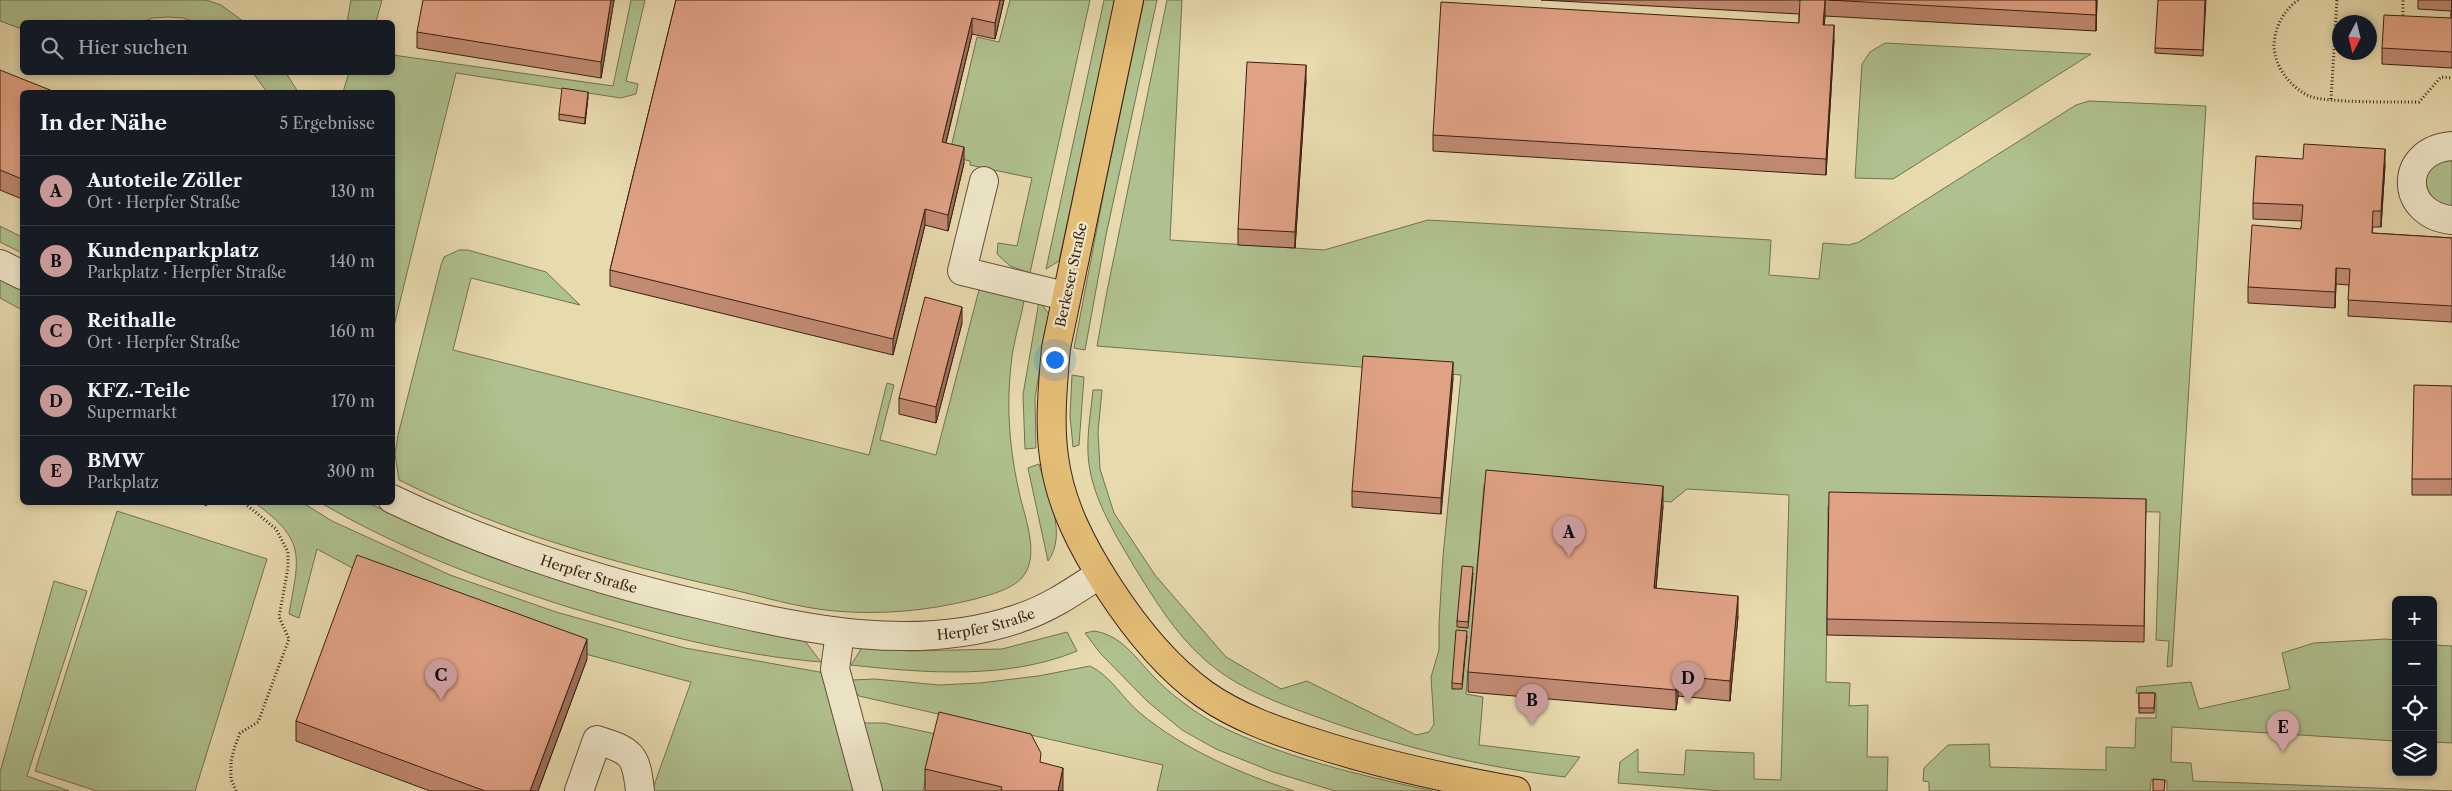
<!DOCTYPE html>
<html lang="de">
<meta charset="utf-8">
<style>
:root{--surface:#171b24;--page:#242831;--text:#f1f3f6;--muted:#9ea1a6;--line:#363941;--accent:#c59692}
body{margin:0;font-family:"Libre Caslon Text",serif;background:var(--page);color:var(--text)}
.controls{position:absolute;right:15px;bottom:15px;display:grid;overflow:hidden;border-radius:8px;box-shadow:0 2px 8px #0003}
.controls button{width:45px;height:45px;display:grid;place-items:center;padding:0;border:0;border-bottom:1px solid var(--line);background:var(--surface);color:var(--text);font:25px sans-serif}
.compass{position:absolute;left:2332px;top:15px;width:45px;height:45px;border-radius:50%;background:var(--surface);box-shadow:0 2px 8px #0003;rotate:187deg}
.you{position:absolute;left:1054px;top:359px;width:18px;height:18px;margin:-12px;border:4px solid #fff;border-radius:50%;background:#1a73e8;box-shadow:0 0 0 8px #1a73e833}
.badge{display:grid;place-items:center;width:32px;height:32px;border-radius:50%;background:var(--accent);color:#111;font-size:16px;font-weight:700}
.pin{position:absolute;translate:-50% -41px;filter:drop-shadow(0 1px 2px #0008)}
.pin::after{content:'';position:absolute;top:26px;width:18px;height:15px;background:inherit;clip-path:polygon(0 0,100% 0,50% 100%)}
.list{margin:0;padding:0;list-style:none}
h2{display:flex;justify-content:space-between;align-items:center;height:65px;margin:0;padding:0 20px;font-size:21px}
h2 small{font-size:16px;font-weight:400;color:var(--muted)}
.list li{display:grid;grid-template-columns:32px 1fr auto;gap:15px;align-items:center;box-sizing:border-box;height:70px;padding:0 20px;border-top:1px solid var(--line)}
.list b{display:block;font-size:19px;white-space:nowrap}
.list p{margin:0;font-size:16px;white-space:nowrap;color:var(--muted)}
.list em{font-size:16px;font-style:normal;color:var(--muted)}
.icon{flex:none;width:28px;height:28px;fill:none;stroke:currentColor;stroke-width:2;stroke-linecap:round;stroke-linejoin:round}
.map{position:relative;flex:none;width:2452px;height:791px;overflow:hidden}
.search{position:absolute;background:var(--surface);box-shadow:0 2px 8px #0003;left:20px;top:20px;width:375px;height:55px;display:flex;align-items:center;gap:12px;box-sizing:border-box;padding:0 18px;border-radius:8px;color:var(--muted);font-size:19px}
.panel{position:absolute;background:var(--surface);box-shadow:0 2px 8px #0003;left:20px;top:90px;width:375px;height:415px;border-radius:8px}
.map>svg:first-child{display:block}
</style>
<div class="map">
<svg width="2452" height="791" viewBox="0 0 2452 791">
<rect width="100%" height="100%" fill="#e7daad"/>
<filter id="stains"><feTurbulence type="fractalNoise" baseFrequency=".004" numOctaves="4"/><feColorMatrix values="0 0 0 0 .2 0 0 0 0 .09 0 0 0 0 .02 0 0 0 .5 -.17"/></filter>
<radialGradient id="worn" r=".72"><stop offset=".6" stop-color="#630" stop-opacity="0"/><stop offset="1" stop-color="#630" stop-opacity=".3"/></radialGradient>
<g fill="#afc18e" stroke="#757051">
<path d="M 0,0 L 206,0 L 221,5 L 244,22 L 194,22 L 183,18 L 168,17 L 152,18 L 143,22 L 22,22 L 22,29 L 0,21 Z"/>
<path d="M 351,0 L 382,0 L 376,22 L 347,22 Z"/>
<path d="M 631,0 L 645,0 L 626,81 L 638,84 L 636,94 L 621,98 L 456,73 L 393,330 L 392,92 L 343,92 L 349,73 L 392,72 L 393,55 L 613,86 Z"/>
<path d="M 1010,0 L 1090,0 L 1030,273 L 1010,266 L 997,254 L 998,243 L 1017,246 L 1032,178 L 970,165 L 970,161 L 949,156 L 977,37 L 999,42 Z"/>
<path d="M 1104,0 L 1115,0 L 1059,261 L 1046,269 Z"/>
<path d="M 1144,0 L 1157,0 L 1106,235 L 1085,350 L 1074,348 L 1106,181 Z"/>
<path d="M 1167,0 L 1182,0 L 1170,240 L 1324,250 L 1428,220 L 1771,240 L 1769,275 L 1819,279 L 1823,243 L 1849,245 L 1859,242 L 2076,105 L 2089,101 L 2206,106 L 2172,666 L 2167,667 L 2169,641 L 2156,640 L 2160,512 L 1828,506 L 1826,682 L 1850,683 L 1849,706 L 1868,705 L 1867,757 L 1888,757 L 1887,791 L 1721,791 L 1618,783 L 1620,762 L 1638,749 L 1638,772 L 1684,775 L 1686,750 L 1754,753 L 1754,779 L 1781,780 L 1789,495 L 1687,489 L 1671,502 L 1484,485 L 1466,694 L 1483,697 L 1479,745 L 1580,757 L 1565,777 C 1480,767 1397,746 1317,717 C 1278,703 1234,687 1203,658 C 1175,633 1155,600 1135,568 C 1115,534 1090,495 1088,454 C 1087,433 1091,411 1093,390 L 1102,390 L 1098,432 L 1100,469 L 1114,513 L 1155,575 L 1226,657 L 1281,689 L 1307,681 L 1416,735 L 1429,732 L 1434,724 L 1431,677 L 1439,650 L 1439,624 L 1443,556 L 1461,375 L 1097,346 L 1107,291 Z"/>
<path d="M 1885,43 L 2091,54 L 1893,179 L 1855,178 L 1862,64 L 1870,52 Z"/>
<path d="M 253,73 L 286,73 L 298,92 L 267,92 Z"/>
<path d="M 2452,156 L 2452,209 L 2428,200 L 2423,176 L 2425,169 Z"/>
<path d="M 0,226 L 22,237 L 22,253 L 0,242 Z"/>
<path d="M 459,250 L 468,250 L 546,272 L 580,305 L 471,278 L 453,350 L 869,455 L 887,383 L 894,385 L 880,440 L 936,455 L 980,286 L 1025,296 C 1021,319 1013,342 1011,365 C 1006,410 1010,453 1020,496 C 1025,517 1037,549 1027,570 C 1019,589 989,595 971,600 C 926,611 881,615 835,611 C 798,608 761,596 725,588 C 613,563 501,531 399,480 L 395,454 L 398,435 L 441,265 L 444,257 Z"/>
<path d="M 0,279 L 22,290 L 22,310 L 0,298 Z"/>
<path d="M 1039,301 L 1049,314 L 1035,398 L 1036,448 L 1025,449 L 1023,395 Z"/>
<path d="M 1072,375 L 1084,377 L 1079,445 L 1073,447 L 1070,416 Z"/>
<path d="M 1039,464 C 1047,493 1068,534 1048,561 L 1028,468 Z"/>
<path d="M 255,503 L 303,503 L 332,521 L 450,575 L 556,612 L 685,648 L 825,673 L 857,791 L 652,791 L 691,682 L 589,655 L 358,571 L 317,549 L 299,618 L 289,614 C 299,556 307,541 255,503 Z"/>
<path d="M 321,503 L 368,503 L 484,554 L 537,572 L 805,641 L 821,662 C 734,655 648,632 565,606 C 480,579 398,548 321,503 Z"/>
<path d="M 117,511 L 267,559 L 195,791 L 97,791 L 35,771 Z"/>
<path d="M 54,581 L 87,591 L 27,776 L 69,791 L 0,791 L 0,772 Z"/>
<path d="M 1094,631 C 1121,635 1135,657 1153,676 C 1170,694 1194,712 1216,724 C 1284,758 1359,775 1433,791 L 1335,791 L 1273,772 L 1216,749 L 1182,730 L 1147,701 L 1100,653 L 1085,633 Z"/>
<path d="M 1067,632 L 1077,651 C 1007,680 924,673 851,665 L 863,646 L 908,651 L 1002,649 Z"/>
<path d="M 2386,639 L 2396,640 L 2396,741 L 2172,727 L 2171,762 L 2191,763 L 2193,781 L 2452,791 L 2167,791 L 2167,781 L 2151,780 L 2150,791 L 1929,791 L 1929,782 L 1923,781 L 1924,768 L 1948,745 L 1989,744 L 1990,767 L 2106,770 L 2106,747 L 2135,748 L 2136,718 L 2156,718 L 2156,694 L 2136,693 L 2137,687 L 2191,682 L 2199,709 L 2290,689 L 2282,653 L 2314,643 Z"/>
<path d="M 2433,645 L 2452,646 L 2452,743 L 2433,742 Z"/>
<path d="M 1090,666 C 1111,676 1122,698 1140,713 C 1185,750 1239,773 1294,791 L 1157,791 L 1163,765 L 859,696 L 853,689 L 852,680 L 875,679 L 939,685 L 980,683 L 1038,676 Z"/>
<path d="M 860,723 L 884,723 L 936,734 L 923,791 L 878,791 Z"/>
</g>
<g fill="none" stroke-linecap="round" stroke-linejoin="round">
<g stroke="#664d3a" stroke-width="30">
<g id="minor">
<path d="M 2452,146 C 2398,150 2399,215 2452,220"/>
<path d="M 984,181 L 962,271 L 1065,296"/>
<path d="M 0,264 L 22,275"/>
<path id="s1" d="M 392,499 C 494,548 598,581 707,606 C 808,630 916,653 1017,619 C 1048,609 1073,592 1100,574"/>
<path d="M 840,633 L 835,669 L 868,791"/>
<path d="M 579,791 L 597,740 C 632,751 636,754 640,791"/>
</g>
</g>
<g stroke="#3b1e14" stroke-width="30">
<path id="major" d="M 1129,0 L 1056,348 C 1053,383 1049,422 1054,457 C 1060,505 1083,548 1109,588 C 1135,628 1165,666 1204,694 C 1238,718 1279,732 1318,744 C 1383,765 1449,779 1516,791"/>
</g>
<g stroke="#3b1e14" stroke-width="3" stroke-dasharray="1 2.5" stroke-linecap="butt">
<path d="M 2298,0 C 2283,11 2275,27 2274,45 C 2274,66 2290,87 2309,96 C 2325,103 2398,102 2419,102 L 2441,77 L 2452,78"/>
<path d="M 2403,19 L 2403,0"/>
<path d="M 2331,99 L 2337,0"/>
<path d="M 236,791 L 231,779 L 231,761 L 235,746 L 240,733 L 258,722 L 289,639 L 279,617 L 288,568 L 288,552 L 276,529 L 243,502"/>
</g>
<use href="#minor" stroke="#efe7ca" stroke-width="28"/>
<use href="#major" stroke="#e4bd76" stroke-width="28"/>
</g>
<g fill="#c18b72" stroke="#3b1e14">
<path d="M 614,0 L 601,78 L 417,48 L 417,32 Z"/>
<path d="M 676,0 L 1004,0 L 995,39 L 972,34 L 946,143 L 964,163 L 948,231 L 925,225 L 893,355 L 610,286 L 610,270 Z"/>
<path d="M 1541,0 L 2097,0 L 2096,31 L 1825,16 L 1824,25 L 1834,41 L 1826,175 L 1433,151 L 1433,135 L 1799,23 L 1799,14 Z"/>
<path d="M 2206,0 L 2203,56 L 2155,53 L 2155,48 Z"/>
<path d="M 2418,0 L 2452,0 L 2452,68 L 2382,64 L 2382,48 L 2451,18 L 2451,11 L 2418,9 Z"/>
<path d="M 0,70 L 22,92 L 22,199 L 0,190 Z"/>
<path d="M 1306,81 L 1295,248 L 1238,245 L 1238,229 Z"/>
<path d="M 588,97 L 585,124 L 559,120 L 559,114 Z"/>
<path d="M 2385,165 L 2381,227 L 2373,227 L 2372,233 L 2452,238 L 2452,322 L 2348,316 L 2349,285 L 2336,284 L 2335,308 L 2248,303 L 2248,287 L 2301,229 L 2302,221 L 2253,219 L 2253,203 Z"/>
<path d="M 962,323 L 936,423 L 899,414 L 899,398 Z"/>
<path d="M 1453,378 L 1441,514 L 1352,507 L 1352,491 Z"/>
<path d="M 2452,386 L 2452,495 L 2412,495 L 2412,479 Z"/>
<path d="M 2146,499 L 2144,642 L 1827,635 L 1827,619 Z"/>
<path d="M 201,502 L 209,502 L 206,506 Z"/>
<path d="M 1663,506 L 1656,589 L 1738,616 L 1730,701 L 1678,696 L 1676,710 L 1468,692 L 1468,672 Z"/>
<path d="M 1473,573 L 1468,628 L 1457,627 L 1457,621 Z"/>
<path d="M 1467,636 L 1462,689 L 1452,689 L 1452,683 Z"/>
<path d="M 587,659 L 538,791 L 430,791 L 296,741 L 296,721 Z"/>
<path d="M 2139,693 L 2155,693 L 2154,713 L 2139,713 Z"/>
<path d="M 1041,763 L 1063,791 L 925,791 L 925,769 Z"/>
</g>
<g fill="#9d715d" stroke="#3b1e14">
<path d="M 611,0 L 614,0 L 601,78 L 601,62 Z"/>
<path d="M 1000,0 L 1004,0 L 995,39 L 995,23 Z"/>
<path d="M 1825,0 L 1825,16 L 1823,41 L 1823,25 Z"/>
<path d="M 2096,0 L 2097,0 L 2096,31 Z"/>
<path d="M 972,18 L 972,34 L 942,158 L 942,142 Z"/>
<path d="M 1834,25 L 1834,41 L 1826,175 L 1826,159 Z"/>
<path d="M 1306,65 L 1306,81 L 1295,248 L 1295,232 Z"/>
<path d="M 588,92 L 588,97 L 585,124 L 585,118 Z"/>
<path d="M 964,147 L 964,163 L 948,231 L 948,215 Z"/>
<path d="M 2385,149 L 2385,165 L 2381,227 L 2381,211 Z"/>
<path d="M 925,209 L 925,225 L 893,355 L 893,339 Z"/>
<path d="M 2336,268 L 2336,284 L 2335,308 L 2335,292 Z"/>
<path d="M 962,307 L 962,323 L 936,423 L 936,407 Z"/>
<path d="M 1453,362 L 1453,378 L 1441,514 L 1441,498 Z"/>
<path d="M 1663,486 L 1663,506 L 1654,608 L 1654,588 Z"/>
<path d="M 1738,596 L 1738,616 L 1730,701 L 1730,681 Z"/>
<path d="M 587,639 L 587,659 L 538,791 L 530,791 Z"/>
<path d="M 1678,676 L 1678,696 L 1676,710 L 1676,690 Z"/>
<path d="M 1063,768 L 1063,791 L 1058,791 Z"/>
</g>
<g fill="#e0a285" stroke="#3b1e14">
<path d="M 423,0 L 611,0 L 601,62 L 417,32 Z"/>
<path d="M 676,0 L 1000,0 L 995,23 L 972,18 L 942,142 L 964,147 L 948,215 L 925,209 L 893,339 L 610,270 Z"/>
<path d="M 1800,0 L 1825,0 L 1823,25 L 1834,25 L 1826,159 L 1433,135 L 1441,2 L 1799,23 Z"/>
<path d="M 1829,0 L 2096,0 L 2096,15 Z"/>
<path d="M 2158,0 L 2205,0 L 2203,50 L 2155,48 Z"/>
<path d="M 2452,0 L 2452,52 L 2382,48 L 2384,15 L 2451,18 Z"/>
<path d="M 1247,62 L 1306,65 L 1295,232 L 1238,229 Z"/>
<path d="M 0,70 L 55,92 L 22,92 L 22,179 L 0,170 Z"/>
<path d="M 562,88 L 588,92 L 585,118 L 559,114 Z"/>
<path d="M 2304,144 L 2385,149 L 2381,211 L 2373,211 L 2372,233 L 2452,238 L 2452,306 L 2348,300 L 2350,269 L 2336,268 L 2335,292 L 2248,287 L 2252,225 L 2301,229 L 2303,205 L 2253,203 L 2256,156 L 2303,159 Z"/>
<path d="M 925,297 L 962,307 L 936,407 L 899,398 Z"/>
<path d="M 1363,356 L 1453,362 L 1441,498 L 1352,491 Z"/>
<path d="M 2414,385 L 2452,386 L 2452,479 L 2412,479 Z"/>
<path d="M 1486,470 L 1663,486 L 1654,588 L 1738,596 L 1730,681 L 1678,676 L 1676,690 L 1468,672 Z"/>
<path d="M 1829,492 L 2146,499 L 2144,626 L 1827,619 Z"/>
<path d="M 357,555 L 587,639 L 530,791 L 485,791 L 296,721 Z"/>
<path d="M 1462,566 L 1473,567 L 1468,622 L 1457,621 Z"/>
<path d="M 1456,630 L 1467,631 L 1462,684 L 1452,683 Z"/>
<path d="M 2139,693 L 2155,693 L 2154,708 L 2139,708 Z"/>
<path d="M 939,712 L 1031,734 L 1041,753 L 1040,762 L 1063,768 L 1058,791 L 1001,791 L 1002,787 L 925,769 Z"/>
<path d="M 2153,779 L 2165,780 L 2164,791 L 2153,791 Z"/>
</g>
<g text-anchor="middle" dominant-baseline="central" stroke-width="4.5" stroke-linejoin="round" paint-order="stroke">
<g font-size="14" fill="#3b1e14" stroke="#efe7ca">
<text transform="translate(1071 275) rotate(-78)">Berkeser Straße</text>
<text stroke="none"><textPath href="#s1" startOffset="211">Herpfer Straße</textPath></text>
<text stroke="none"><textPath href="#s1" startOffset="616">Herpfer Straße</textPath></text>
</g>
</g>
<rect width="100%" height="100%" filter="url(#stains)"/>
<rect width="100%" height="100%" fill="url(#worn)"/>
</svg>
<div class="controls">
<button>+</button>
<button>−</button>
<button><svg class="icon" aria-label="locate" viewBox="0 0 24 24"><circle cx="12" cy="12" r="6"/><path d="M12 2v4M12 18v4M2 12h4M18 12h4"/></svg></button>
<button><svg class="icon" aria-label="layers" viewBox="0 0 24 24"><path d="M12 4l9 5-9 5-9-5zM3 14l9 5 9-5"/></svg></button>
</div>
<svg class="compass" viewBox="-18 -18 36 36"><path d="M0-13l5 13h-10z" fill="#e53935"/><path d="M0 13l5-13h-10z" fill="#9ea1a6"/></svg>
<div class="you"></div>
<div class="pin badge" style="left:1569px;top:557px">A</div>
<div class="pin badge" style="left:1532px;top:725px">B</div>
<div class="pin badge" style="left:441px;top:700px">C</div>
<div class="pin badge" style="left:1688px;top:703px">D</div>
<div class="pin badge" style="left:2283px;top:752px">E</div>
<div class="search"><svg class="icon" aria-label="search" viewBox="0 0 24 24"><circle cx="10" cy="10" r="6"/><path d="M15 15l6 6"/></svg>Hier suchen</div>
<section class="panel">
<h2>In der Nähe<small>5 Ergebnisse</small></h2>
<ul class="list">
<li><span class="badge">A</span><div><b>Autoteile Zöller</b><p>Ort · Herpfer Straße</p></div><em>130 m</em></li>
<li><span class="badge">B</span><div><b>Kundenparkplatz</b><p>Parkplatz · Herpfer Straße</p></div><em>140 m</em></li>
<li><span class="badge">C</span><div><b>Reithalle</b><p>Ort · Herpfer Straße</p></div><em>160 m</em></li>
<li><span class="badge">D</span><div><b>KFZ.-Teile</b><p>Supermarkt</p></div><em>170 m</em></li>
<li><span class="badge">E</span><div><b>BMW</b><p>Parkplatz</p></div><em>300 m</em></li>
</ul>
</section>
</div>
